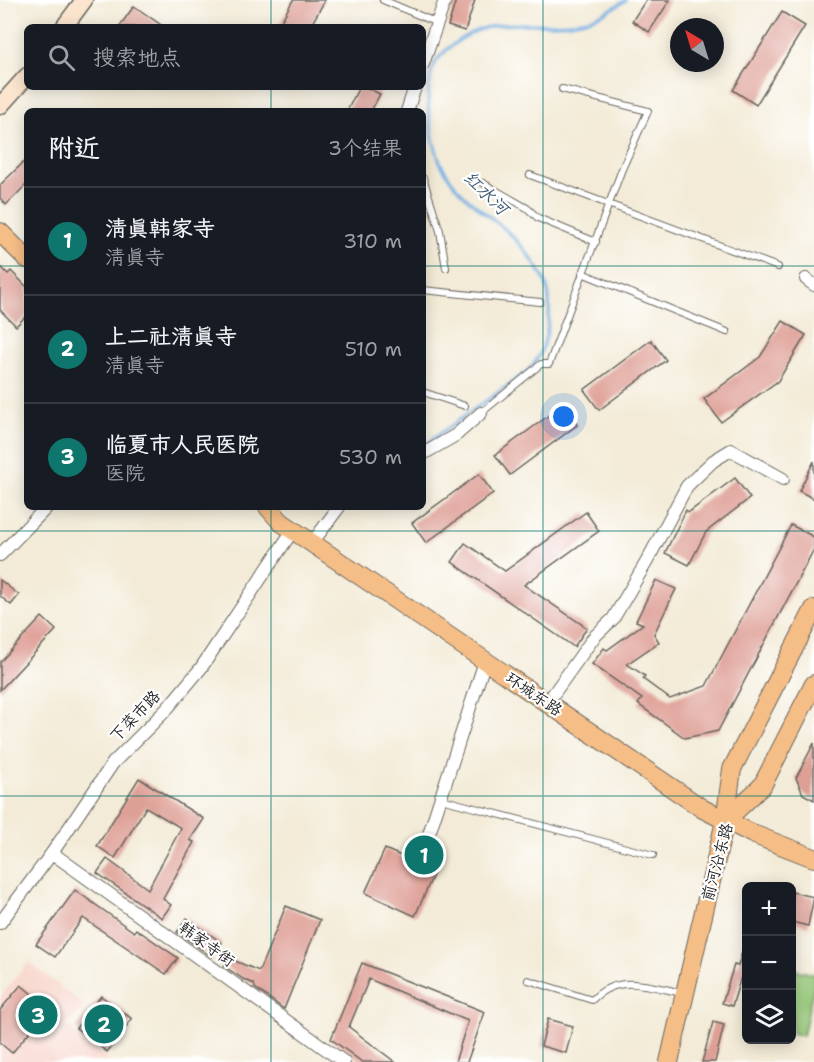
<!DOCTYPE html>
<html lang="zh">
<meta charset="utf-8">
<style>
:root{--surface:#171b24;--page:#20242c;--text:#f1f3f6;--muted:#9ea1a6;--line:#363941;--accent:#0f766e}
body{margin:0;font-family:"Shantell Sans","LXGW WenKai TC",sans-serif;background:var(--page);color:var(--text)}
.controls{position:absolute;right:18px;bottom:18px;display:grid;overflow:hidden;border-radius:9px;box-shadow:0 3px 15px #0003}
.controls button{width:54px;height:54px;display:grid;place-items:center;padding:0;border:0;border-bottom:2px solid var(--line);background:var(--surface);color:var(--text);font:30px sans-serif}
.compass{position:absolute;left:670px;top:18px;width:54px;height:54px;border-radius:50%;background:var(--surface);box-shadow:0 3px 15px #0003;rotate:322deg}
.you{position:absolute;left:564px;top:417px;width:21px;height:21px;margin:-15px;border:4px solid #fff;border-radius:50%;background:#1a73e8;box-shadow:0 0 0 9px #1a73e833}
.badge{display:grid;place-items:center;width:39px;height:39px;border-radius:50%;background:var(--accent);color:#fff;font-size:20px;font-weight:700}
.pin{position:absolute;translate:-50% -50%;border:3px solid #fff;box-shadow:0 2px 6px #0006}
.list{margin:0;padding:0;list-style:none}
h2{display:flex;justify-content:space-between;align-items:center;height:78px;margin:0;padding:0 24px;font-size:26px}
h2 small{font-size:20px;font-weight:400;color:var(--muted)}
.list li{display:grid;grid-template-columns:39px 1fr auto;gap:18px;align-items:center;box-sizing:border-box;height:108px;padding:0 24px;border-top:2px solid var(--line)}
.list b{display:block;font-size:22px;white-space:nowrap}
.list p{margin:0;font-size:20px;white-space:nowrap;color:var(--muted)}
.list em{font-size:20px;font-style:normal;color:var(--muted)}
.icon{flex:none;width:33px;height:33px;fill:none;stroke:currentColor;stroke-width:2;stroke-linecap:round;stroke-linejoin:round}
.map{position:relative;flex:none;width:814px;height:1062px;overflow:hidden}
.search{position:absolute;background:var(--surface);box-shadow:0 3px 15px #0003;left:24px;top:24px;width:402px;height:66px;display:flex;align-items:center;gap:15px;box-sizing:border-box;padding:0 21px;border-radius:9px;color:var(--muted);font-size:22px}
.panel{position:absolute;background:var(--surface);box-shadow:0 3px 15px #0003;left:24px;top:108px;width:402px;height:402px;border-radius:9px}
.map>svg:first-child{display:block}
</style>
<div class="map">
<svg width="814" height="1062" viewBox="0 0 814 1062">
<rect width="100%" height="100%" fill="#fff"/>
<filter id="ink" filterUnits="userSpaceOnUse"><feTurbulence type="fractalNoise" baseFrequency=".0167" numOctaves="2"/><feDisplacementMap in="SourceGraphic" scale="12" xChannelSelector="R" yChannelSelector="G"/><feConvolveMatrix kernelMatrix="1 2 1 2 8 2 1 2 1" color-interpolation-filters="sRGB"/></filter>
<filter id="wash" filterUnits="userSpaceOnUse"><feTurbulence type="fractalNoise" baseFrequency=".008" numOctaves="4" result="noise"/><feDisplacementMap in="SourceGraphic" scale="24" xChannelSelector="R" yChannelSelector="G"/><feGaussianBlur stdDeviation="1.35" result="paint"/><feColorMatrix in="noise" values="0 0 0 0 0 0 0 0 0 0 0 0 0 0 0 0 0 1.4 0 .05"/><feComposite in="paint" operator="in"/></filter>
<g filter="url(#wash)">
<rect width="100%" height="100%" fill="#f3ebd7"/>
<path fill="#f7d1c6" d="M 29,962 L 85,1006 L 66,1025 L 110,1062 L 0,1062 L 0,997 Z"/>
<path fill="#96c879" stroke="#59724a" stroke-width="1.5" d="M 792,969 L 814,974 L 814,985 L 803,1036 L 792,1033 Z"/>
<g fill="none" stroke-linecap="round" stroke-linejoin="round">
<path stroke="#70ace2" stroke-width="3" d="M 423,446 L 525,373 C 529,369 534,364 537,359 C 548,343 553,303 546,284 C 540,269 527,251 515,239 C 498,220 474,208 457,188 C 451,180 441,167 438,157 C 431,135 425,103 430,80 C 432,65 438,57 450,47 C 493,11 528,30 576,22 C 595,19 610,11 626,0"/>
</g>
<g id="blocks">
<g fill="#de9f95">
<path d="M 293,0 L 325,0 L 310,27 L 278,27 Z"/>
<path d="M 456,0 L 475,0 L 465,31 L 448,26 Z"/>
<path d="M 646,0 L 670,0 L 649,32 L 632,21 Z"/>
<path d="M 134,6 L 164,27 L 119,27 Z"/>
<path d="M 782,12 L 805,26 L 756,105 L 733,90 Z"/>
<path d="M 359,87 L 365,87 L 380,94 L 371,111 L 347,111 Z"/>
<path d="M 27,159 L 27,184 L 6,205 L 0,198 L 0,185 Z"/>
<path d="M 0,266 L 8,274 L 11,271 L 27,287 L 27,315 L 16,326 L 0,310 Z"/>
<path d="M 783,321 L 806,335 L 778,381 L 721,422 L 704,399 L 760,357 Z"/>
<path d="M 651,340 L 666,360 L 599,410 L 584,390 Z"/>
<path d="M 563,405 L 577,425 L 510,475 L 495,455 Z"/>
<path d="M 814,461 L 814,499 L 799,491 Z"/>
<path d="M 479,474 L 493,493 L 426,543 L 412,523 Z"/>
<path d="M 735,478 L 750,498 L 706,532 L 689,565 L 665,553 L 686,510 L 689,512 Z"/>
<path d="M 586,512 L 599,531 L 524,585 L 587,628 L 574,647 L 452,562 L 465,543 L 505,571 Z"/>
<path d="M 791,525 L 814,537 L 814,549 L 718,731 L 685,738 L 638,704 L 642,699 L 592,664 L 604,648 L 607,650 L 643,624 L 636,621 L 656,580 L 676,589 L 654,634 L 659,642 L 627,664 L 645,676 L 643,679 L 670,699 L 706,686 Z"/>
<path d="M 0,580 L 19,595 L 11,605 L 0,596 Z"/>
<path d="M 42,617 L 56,630 L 0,690 L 0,662 Z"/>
<path d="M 814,743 L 814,800 L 803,794 L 796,778 Z"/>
<path d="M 139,778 L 204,819 L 190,840 L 194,842 L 163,899 L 171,905 L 162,918 L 97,873 L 107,859 L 148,889 L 181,828 L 146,807 L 115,858 L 97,846 Z"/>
<path d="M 385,849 L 435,871 L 415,916 L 365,893 Z"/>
<path d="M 75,890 L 134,932 L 136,929 L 178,958 L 166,974 L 83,918 L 55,957 L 36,944 Z"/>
<path d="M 792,892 L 814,897 L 808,926 L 792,922 Z"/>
<path d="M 286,906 L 320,920 L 284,1009 L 255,988 L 254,984 L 243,979 L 224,966 L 228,958 L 259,971 Z"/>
<path d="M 187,918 L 222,943 L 212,957 L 177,932 Z"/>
<path d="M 744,945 L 747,945 L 747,979 L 741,977 L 732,1006 L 722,1003 L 734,965 L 738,966 Z"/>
<path d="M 362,963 L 485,1012 L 467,1062 L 455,1062 L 468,1021 L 369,979 L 349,1027 L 395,1062 L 362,1062 L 331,1039 Z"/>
<path d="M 21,985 L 49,1008 L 12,1053 L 0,1043 L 0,1010 Z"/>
<path d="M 101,996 L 132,1019 L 107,1052 L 76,1028 Z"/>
<path d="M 548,1019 L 573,1026 L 566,1053 L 541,1046 Z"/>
<path d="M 713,1022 L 724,1025 L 715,1062 L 702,1062 Z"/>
</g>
</g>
</g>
<g filter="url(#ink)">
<use href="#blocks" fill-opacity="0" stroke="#67645d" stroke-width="1.5"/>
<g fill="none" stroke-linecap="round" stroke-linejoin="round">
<g stroke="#67645d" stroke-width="8">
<g id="lane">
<path d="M 383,0 L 437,23"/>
<path d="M 530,175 L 778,267"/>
<path d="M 423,178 L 440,231 L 446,268"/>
<path d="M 483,183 L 527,208 L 538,218 L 596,242"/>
<path d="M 582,273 L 727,332"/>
<path d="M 423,290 L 540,302"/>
<path d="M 423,392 L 465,406"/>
<path d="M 481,413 L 541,364 L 549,364 L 622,169 L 648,111 L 562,89"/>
<path d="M 441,799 L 653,855"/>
<path d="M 528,980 L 592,1000 C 618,973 649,986 682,993"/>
</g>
</g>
<g stroke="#67645d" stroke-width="14">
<g id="street">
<path d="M 423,64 L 445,0"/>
<path d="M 407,111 L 415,87"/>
<path d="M 806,279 L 814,285"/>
<path d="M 423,454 L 456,435 L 481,413"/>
<path d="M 312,543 L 339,507"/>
<path d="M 0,555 L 47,507"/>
<path d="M 547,703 L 594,637 L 613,619 L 647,561 L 687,486 L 713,461 L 731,450 L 783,479"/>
<path d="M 427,840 L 485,661"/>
<path d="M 52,853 L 344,1062"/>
<path d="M 0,923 L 52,853 L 113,763 L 166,710 L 201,668 L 293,530"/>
</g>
</g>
<g stroke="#67645d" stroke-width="19">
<g id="secondary">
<path d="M 64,27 L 84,0"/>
<path d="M 0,106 L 27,76"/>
</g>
</g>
<g stroke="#67645d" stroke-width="20">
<g id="primary">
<path d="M 0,232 L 27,259"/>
<path d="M 268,507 L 281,522 L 703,809 L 755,835 L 814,858"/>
<path d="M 725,821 L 762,786 L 814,684"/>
<path d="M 669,1062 L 725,821 L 732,769 L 814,609"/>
</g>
</g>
<use href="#lane" stroke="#fff" stroke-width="6"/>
<use href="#street" stroke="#fff" stroke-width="12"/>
<use href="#secondary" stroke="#fbe5cf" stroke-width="16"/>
<use href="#primary" stroke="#f6be87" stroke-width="18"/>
</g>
</g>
<path fill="none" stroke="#0f766e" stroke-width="1.5" stroke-opacity="0.55" d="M 271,0 L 271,27M 543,0 L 543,1062M 271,87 L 271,111M 0,266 L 27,266M 423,266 L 814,266M 271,507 L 271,1062M 0,531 L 814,531M 0,796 L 814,796"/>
<g text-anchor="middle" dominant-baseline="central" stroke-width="4.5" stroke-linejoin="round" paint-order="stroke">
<g font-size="16" fill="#1c1c1c" stroke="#fff">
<text transform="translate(534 694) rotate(34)">环城东路</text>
<text transform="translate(135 716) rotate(-46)">下菜市路</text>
<text transform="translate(717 862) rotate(-75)">前河沿东路</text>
<text transform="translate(207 944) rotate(36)">韩家寺街</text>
</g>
<g font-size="18" font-style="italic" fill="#425d75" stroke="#fff">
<text transform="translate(486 193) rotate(44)">红水河</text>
</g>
</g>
</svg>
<div class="controls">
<button>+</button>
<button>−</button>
<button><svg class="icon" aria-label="layers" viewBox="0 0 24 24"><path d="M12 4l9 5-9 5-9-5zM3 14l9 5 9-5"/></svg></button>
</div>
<svg class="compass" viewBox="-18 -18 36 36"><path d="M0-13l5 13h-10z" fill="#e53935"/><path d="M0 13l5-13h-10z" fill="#9ea1a6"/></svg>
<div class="you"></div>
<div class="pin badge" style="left:424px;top:855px">1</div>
<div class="pin badge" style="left:104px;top:1024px">2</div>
<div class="pin badge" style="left:38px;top:1015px">3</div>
<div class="search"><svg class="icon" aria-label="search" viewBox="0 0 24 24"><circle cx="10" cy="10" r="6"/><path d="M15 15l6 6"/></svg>搜索地点</div>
<section class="panel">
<h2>附近<small>3个结果</small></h2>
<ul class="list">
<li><span class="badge">1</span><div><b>清真韩家寺</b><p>清真寺</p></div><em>310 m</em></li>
<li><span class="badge">2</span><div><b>上二社清真寺</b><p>清真寺</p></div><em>510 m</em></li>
<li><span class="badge">3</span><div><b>临夏市人民医院</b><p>医院</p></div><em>530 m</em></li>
</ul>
</section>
</div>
